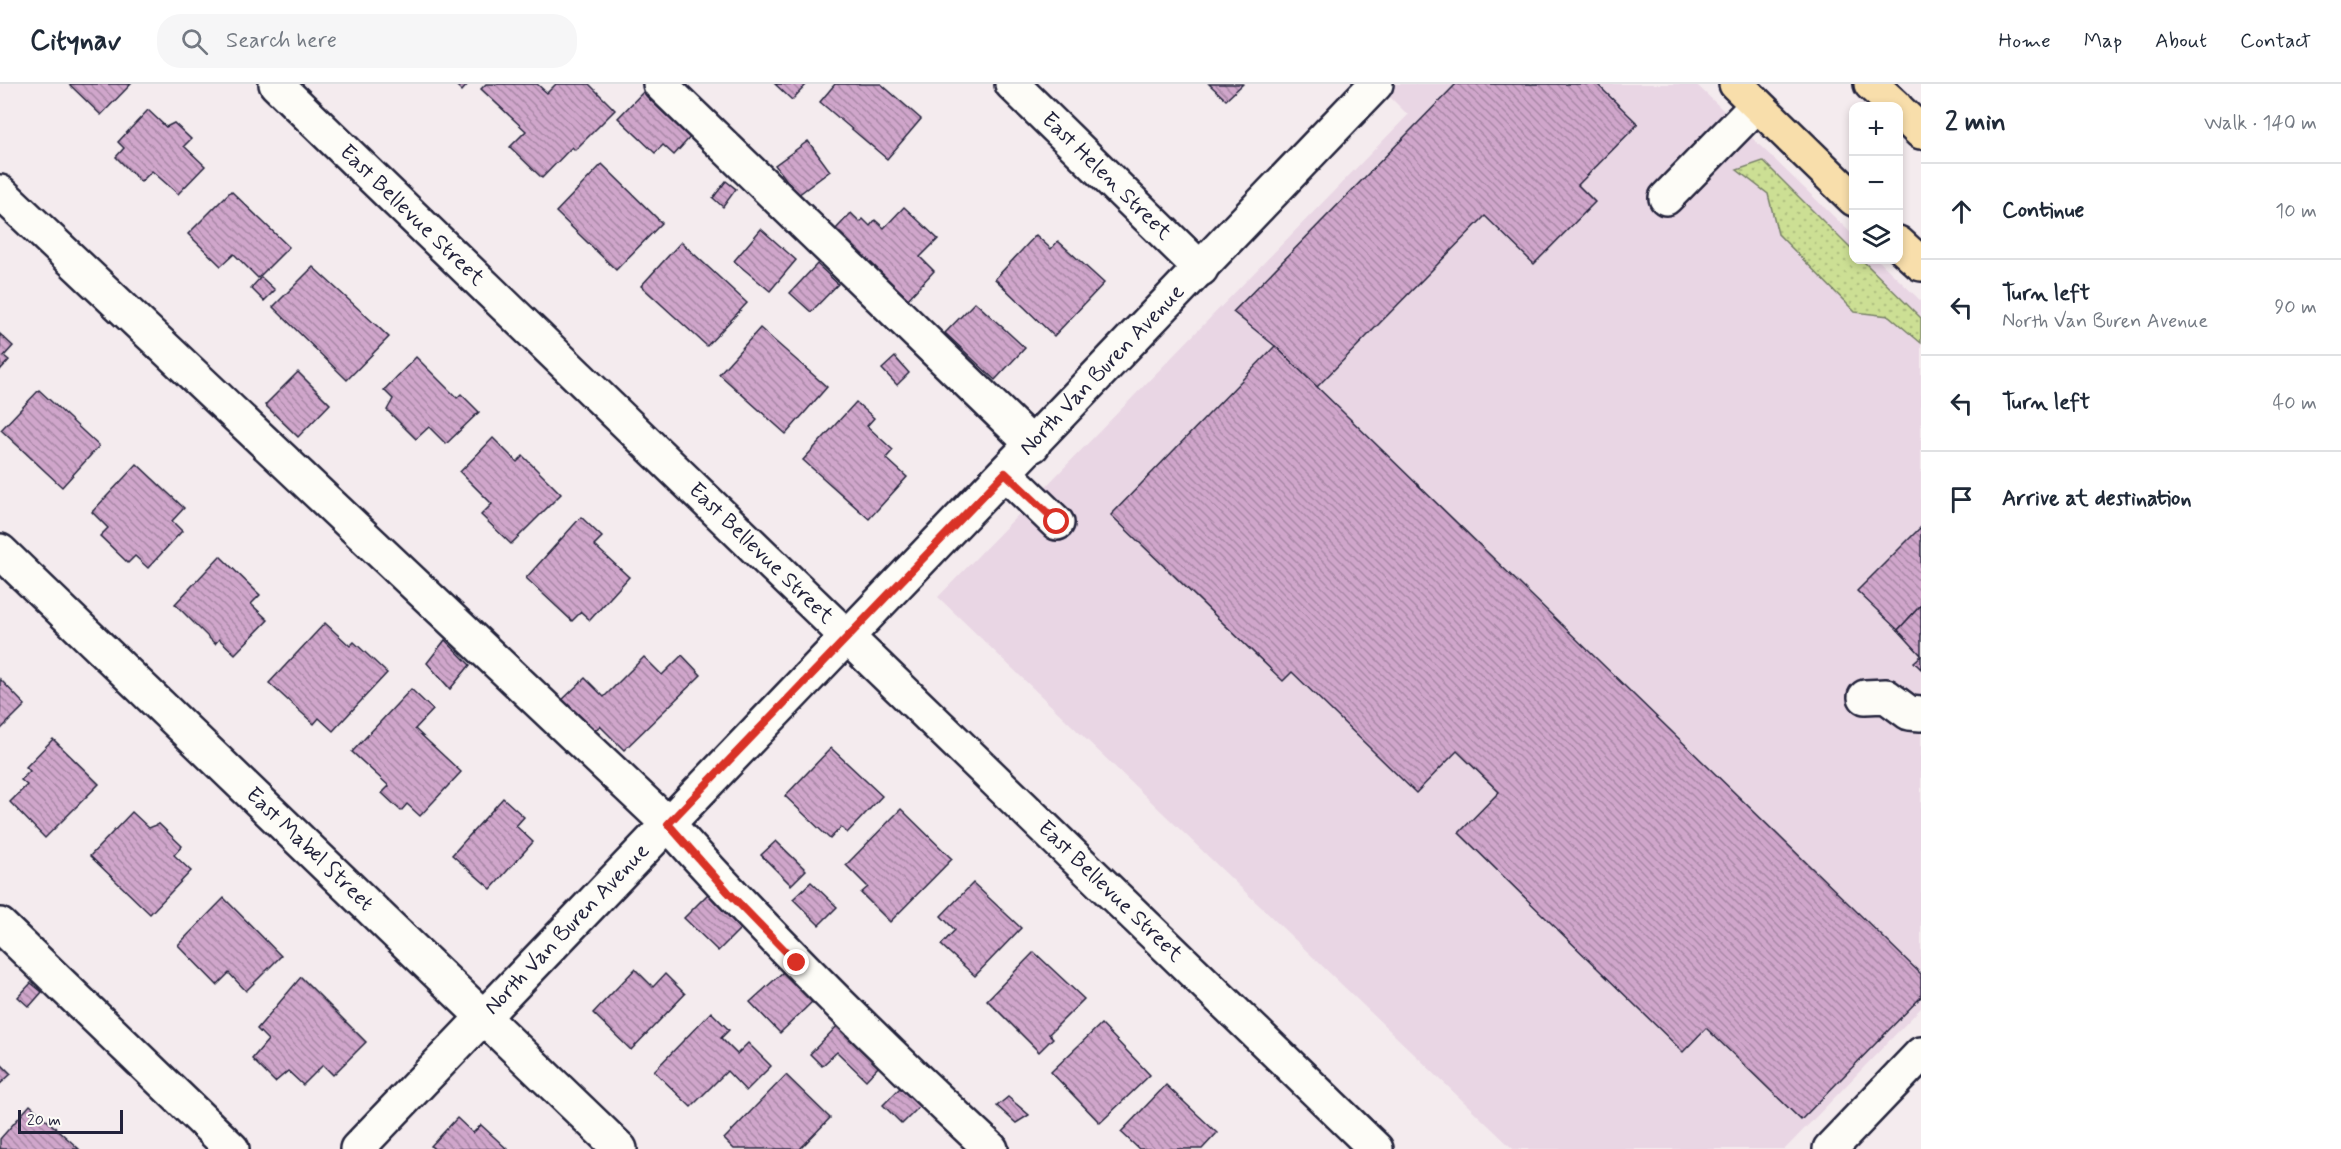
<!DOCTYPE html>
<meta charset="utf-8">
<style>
:root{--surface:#fff;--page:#f6f6f7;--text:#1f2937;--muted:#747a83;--line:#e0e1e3}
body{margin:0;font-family:Mynerve,sans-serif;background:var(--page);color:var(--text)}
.controls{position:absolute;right:18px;top:18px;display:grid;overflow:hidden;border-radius:12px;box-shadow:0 3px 9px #0003}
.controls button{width:54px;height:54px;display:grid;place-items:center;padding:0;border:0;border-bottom:2px solid var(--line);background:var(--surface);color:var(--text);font:30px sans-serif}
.scale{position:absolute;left:18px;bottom:15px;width:105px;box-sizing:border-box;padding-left:6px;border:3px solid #22223b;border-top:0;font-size:16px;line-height:21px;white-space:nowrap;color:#22223b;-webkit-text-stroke:4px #fdfcf7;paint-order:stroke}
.stop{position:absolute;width:18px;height:18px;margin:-14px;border:4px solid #d93025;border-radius:50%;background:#fff}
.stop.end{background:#d93025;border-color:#fff;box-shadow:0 2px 6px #0008}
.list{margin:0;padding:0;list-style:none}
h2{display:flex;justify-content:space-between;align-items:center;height:78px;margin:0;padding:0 24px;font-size:26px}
h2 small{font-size:20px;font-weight:400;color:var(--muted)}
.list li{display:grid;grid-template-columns:39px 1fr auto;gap:18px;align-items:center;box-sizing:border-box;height:96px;padding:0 24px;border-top:2px solid var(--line)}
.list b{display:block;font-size:22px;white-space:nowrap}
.list p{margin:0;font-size:20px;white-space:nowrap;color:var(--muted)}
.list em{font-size:20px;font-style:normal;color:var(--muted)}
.icon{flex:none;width:33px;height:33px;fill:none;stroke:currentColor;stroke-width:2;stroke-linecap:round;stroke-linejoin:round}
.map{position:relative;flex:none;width:1921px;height:1065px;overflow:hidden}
header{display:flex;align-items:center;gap:36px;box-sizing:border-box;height:84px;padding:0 30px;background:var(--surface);border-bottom:2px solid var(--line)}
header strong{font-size:28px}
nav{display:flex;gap:33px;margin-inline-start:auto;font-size:21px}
.search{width:420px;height:54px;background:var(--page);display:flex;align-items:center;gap:15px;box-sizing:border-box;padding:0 21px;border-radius:24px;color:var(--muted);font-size:22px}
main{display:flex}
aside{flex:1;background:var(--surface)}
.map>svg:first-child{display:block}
</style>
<header>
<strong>Citynav</strong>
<div class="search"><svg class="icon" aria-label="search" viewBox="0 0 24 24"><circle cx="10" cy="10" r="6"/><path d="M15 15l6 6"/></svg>Search here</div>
<nav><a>Home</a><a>Map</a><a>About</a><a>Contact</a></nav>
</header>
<main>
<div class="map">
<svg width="1921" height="1065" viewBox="0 0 1921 1065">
<defs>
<pattern id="grass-dots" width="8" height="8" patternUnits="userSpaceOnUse" patternTransform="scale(1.5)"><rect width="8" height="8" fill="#ccdf94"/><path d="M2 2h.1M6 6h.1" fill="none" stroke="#afbf80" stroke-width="1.8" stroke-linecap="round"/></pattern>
<pattern id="building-back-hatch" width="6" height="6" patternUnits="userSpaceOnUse" patternTransform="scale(1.5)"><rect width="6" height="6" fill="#d0a6cb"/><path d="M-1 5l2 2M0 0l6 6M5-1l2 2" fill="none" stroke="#a887a6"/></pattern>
</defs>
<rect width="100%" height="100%" fill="#f4ebee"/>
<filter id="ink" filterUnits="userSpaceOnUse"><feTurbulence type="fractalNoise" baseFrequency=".0167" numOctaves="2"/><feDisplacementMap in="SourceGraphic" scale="12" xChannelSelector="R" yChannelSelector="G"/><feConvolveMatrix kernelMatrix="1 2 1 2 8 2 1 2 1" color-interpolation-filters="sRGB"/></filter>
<g filter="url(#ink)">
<path fill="#e9d6e4" d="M 1377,0 L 1696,0 L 1853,151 L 1854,176 L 1878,176 L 1921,217 L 1921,924 L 1785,1065 L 1513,1065 L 938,513 L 1408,31 Z"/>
<path fill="url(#grass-dots)" stroke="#778068" stroke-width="1.5" d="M 1763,77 L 1853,167 L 1854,176 L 1862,176 L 1921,234 L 1921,259 L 1889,232 L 1855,228 L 1778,150 L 1768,110 L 1737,86 Z"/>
<g fill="url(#building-back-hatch)" stroke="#22223b" stroke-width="1.5">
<path d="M 69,0 L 131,0 L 101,31 Z"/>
<path d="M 455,0 L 468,0 L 462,7 Z"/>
<path d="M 486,0 L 537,0 L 547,9 L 556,0 L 589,0 L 615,26 L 575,66 L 572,63 L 542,94 L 510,63 L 526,47 L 481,5 Z"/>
<path d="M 775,0 L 805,0 L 806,1 L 792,16 Z"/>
<path d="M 835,0 L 881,0 L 921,35 L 887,75 L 820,18 Z"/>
<path d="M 1209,0 L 1243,0 L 1226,16 Z"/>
<path d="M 1456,0 L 1597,0 L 1638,40 L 1578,101 L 1595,118 L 1534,180 L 1485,132 L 1317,303 L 1275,262 L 1233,228 Z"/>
<path d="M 646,5 L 693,50 L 674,71 L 663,61 L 655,69 L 618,34 Z"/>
<path d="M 148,26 L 166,43 L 174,39 L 191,55 L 184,62 L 205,82 L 178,110 L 152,87 L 141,98 L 116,73 L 124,64 L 118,58 Z"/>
<path d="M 808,57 L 830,87 L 798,111 L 775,81 Z"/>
<path d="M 602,80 L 662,139 L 616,186 L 556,128 Z"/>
<path d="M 726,97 L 736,105 L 723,123 L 713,114 Z"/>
<path d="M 231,107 L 289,163 L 258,194 L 234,170 L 221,182 L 188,150 Z"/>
<path d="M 904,123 L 938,155 L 920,173 L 934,187 L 908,215 L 835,146 L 851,129 L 860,138 L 863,135 L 870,142 L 875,136 L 884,144 Z"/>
<path d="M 761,145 L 796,176 L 770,207 L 734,177 Z"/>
<path d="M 1036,151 L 1051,165 L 1058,157 L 1104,199 L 1054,252 L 995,195 Z"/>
<path d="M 681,158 L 747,219 L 707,262 L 641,202 Z"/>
<path d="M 817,180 L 838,200 L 811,228 L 790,209 Z"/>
<path d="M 313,183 L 389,253 L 347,296 L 273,223 Z"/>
<path d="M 261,193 L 275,206 L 264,217 L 251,204 Z"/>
<path d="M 975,218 L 1025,264 L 995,296 L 945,249 Z"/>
<path d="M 760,244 L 827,303 L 786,350 L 719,290 Z"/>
<path d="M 0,250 L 13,262 L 4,272 L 9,276 L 0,286 Z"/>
<path d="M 1275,262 L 1921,890 L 1921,913 L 1801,1036 L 1706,944 L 1683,968 L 1459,749 L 1499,708 L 1457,667 L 1416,709 L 1292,588 L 1283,597 L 1111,431 Z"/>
<path d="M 416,273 L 457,314 L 461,310 L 479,328 L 446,360 L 429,343 L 416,355 L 387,326 L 393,315 L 384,306 Z"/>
<path d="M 895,273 L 909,289 L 897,301 L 882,285 Z"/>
<path d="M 298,288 L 330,320 L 298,353 L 265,321 Z"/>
<path d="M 39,306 L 99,362 L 62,403 L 1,346 Z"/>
<path d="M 856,318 L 874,334 L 867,342 L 893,366 L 886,374 L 907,393 L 869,435 L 803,376 Z"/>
<path d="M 493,354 L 517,378 L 523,372 L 561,410 L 511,460 L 481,431 L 492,420 L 460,388 Z"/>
<path d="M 137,380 L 184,424 L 172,437 L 182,447 L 148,484 L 135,472 L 128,479 L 100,452 L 108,444 L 92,428 Z"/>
<path d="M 581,433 L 602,453 L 594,461 L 629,493 L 590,536 L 581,528 L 572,537 L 526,494 Z"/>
<path d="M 1921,443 L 1921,521 L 1898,546 L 1857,507 Z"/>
<path d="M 220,472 L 260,511 L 251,520 L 268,536 L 235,570 L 219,555 L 215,560 L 175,520 Z"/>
<path d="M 1921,521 L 1921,571 L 1898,546 Z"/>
<path d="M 325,539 L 350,562 L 354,558 L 387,589 L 333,647 L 319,634 L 314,640 L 269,599 Z"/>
<path d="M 445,556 L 470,581 L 450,605 L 427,579 Z"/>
<path d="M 682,571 L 701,591 L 624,666 L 600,642 L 590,651 L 558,620 L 585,594 L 604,613 L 644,573 L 662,591 Z"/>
<path d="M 1921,572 L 1921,585 L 1914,578 Z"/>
<path d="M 0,595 L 25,621 L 0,646 Z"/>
<path d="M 411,605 L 433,626 L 415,645 L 461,688 L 420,732 L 407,720 L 401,727 L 382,709 L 389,702 L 352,668 Z"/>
<path d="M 53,655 L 99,700 L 45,754 L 10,718 L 27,701 L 21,696 L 30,687 L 26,683 Z"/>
<path d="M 831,664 L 882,712 L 847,749 L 841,743 L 830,755 L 785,712 Z"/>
<path d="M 503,714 L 524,733 L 516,742 L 533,758 L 491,805 L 452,771 Z"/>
<path d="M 901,725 L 952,775 L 890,838 L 861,809 L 868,803 L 846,781 Z"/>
<path d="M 132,728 L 149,744 L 159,740 L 182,762 L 174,771 L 191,787 L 150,830 L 90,772 Z"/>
<path d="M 776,757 L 806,786 L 791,801 L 761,771 Z"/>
<path d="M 811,798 L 837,823 L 819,841 L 793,815 Z"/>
<path d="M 973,799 L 1021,844 L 975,892 L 941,861 L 955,846 L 941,832 Z"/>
<path d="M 710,808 L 744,841 L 718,867 L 684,834 Z"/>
<path d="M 224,814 L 281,872 L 246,907 L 229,889 L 217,901 L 178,861 Z"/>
<path d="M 1034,868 L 1084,915 L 1049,950 L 1053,954 L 1039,968 L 987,916 Z"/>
<path d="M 635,885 L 653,903 L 665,890 L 685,910 L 631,966 L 593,929 Z"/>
<path d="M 783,888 L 812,918 L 780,949 L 750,918 Z"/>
<path d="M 301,893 L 366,958 L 333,991 L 323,981 L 303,1001 L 288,987 L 275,998 L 252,975 L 268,956 L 257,945 Z"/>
<path d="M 31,899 L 42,908 L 29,923 L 18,913 Z"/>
<path d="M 711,928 L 729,946 L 721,954 L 737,970 L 748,959 L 771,982 L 746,1007 L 727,987 L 691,1023 L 654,987 Z"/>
<path d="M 1101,940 L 1150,991 L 1100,1039 L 1051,988 Z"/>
<path d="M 838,941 L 880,981 L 866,996 L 837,968 L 822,982 L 810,970 Z"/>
<path d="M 0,979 L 11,990 L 0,1000 Z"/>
<path d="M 786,991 L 830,1034 L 800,1065 L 734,1065 L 724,1055 Z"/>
<path d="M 1166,1001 L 1217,1049 L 1202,1065 L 1139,1065 L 1121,1048 Z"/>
<path d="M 902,1002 L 921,1021 L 902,1040 L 883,1021 Z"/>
<path d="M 1008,1013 L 1029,1031 L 1016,1039 L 997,1022 Z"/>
<path d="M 30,1021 L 79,1065 L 0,1065 L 0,1055 Z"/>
<path d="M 457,1034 L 473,1049 L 481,1041 L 507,1065 L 434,1065 L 431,1062 Z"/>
</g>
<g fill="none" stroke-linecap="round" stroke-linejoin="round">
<g stroke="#22223b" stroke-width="38">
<g id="minor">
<path id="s1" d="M 276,0 L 1376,1065"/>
<path d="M 660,0 L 1033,361"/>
<path id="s2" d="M 1012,0 L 1201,185"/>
<path d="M 0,108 L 668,740 C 770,854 879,961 991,1065"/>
<path d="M 1666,114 L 1757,21"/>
<path d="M 1005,389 L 1057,439"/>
<path id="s3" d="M 0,467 L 620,1065"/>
<path d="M 1865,613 L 1886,612 L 1909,629 L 1921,630"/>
<path d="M 0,841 L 232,1065"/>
<path id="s4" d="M 357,1065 L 1376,0"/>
<path d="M 1830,1065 L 1921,970"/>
</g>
</g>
<g stroke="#22223b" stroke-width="38">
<g id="major">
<path d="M 1736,0 L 1854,115"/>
<path d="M 1871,0 L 1895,22"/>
<path d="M 1898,26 L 1921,48"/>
<path d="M 1898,159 L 1921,180"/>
</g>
</g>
<use href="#minor" stroke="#fdfcf7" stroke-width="33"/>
<use href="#major" stroke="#f8deab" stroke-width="33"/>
</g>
</g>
<g fill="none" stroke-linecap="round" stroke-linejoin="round" filter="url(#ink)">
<path stroke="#d93025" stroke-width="8" d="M 797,879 L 728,808 L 668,740 L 1005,389 L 1057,438"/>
</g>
<g text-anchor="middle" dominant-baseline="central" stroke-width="4.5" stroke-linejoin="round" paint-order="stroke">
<g font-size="22" fill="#22223b" stroke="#fdfcf7">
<text stroke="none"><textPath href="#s2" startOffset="132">East Helen Street</textPath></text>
<text stroke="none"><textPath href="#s1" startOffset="189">East Bellevue Street</textPath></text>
<text stroke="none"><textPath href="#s4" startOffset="1078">North Van Buren Avenue</textPath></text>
<text stroke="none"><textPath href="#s1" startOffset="675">East Bellevue Street</textPath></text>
<text stroke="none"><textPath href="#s3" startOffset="430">East Mabel Street</textPath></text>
<text stroke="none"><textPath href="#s1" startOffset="1161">East Bellevue Street</textPath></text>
<text stroke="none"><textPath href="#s4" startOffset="304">North Van Buren Avenue</textPath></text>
</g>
</g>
</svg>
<div class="controls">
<button>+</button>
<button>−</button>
<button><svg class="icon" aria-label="layers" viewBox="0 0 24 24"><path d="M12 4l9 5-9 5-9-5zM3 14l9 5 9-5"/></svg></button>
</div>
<div class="scale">20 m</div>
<div class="stop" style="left:1057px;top:438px"></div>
<div class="stop end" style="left:797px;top:879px"></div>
</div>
<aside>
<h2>2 min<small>Walk · 140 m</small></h2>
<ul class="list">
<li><svg class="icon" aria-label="ahead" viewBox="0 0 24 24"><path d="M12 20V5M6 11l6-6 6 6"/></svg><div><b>Continue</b></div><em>10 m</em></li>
<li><svg class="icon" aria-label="left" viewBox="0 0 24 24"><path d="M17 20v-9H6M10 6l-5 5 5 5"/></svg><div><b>Turn left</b><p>North Van Buren Avenue</p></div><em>90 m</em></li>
<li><svg class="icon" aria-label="left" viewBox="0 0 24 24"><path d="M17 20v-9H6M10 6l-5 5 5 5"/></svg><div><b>Turn left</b></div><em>40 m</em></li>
<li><svg class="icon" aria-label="arrive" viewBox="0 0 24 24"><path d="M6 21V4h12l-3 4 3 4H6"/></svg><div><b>Arrive at destination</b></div></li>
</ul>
</aside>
</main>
